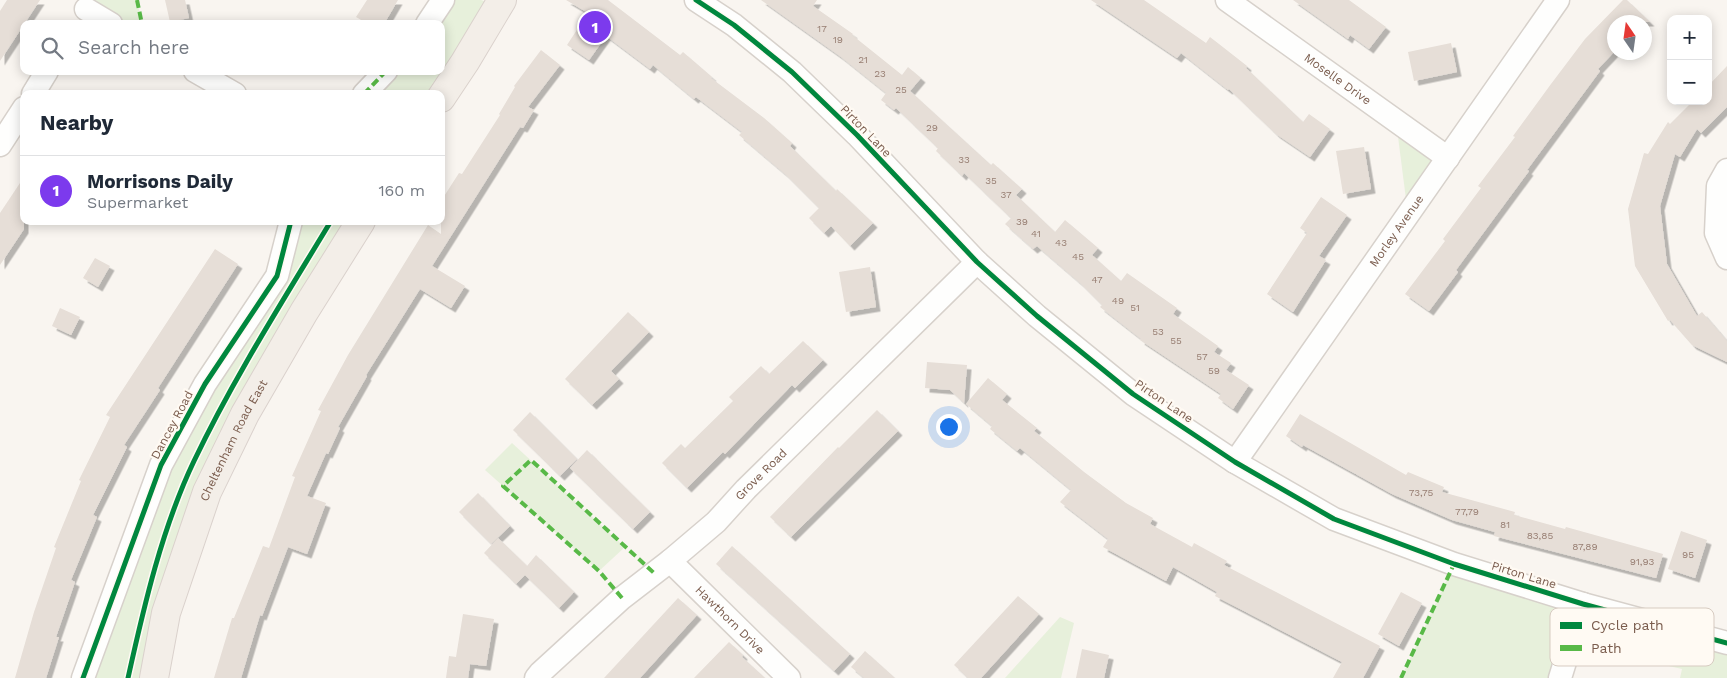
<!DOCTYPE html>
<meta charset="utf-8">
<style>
:root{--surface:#fff;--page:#f6f6f7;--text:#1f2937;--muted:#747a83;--line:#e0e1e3;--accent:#7c3aed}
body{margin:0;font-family:"Work Sans",sans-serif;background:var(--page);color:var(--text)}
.controls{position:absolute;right:15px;top:15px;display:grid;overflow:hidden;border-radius:10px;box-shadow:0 2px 12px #0003}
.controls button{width:45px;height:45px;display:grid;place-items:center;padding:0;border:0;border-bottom:1px solid var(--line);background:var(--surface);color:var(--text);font:25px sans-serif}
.compass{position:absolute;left:1607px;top:15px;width:45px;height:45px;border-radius:50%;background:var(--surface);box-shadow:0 2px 12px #0003;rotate:347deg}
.you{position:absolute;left:948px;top:426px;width:18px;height:18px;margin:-12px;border:4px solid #fff;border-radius:50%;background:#1a73e8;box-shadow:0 0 0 8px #1a73e833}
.badge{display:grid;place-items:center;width:32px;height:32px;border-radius:50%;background:var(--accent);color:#fff;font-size:16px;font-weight:700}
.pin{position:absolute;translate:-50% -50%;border:2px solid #fff;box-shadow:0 1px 5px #0006}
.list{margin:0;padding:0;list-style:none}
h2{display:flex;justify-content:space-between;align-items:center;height:65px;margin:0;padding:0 20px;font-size:21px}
h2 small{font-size:16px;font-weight:400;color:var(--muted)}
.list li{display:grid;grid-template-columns:32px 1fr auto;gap:15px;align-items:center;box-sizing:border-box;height:70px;padding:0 20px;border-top:1px solid var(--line)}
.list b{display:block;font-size:19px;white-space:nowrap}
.list p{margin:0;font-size:16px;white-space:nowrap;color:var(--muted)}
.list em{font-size:16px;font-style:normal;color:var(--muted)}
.icon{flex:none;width:28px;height:28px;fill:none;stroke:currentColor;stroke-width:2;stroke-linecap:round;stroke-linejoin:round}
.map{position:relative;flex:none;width:1727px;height:678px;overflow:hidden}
.search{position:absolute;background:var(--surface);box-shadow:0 2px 12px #0003;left:20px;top:20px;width:425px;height:55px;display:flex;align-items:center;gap:12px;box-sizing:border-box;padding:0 18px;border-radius:10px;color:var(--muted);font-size:19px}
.panel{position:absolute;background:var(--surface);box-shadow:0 2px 12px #0003;left:20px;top:90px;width:425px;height:135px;border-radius:10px}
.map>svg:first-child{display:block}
</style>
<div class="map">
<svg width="1727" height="678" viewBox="0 0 1727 678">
<defs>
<filter id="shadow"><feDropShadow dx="4.5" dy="4.5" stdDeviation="0" flood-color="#0004"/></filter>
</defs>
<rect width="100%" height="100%" fill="#f9f5f0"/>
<g fill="#e7f0db">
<path d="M 92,0 L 137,0 L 142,24 L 77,24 Z"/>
<path d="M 443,0 L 481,0 L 498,6 L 441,94 L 340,94 L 370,88 L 386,71 L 441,71 L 441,24 L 427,24 Z"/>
<path d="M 1396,121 L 1448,158 L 1408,215 Z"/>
<path d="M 291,221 L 361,221 L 245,414 L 154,678 L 90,678 L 161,465 L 277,276 Z"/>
<path d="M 512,443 L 625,547 L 599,571 L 485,470 Z"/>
<path d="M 1454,564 L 1727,643 L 1727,678 L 1680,678 L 1682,669 L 1571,644 L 1560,678 L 1401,678 Z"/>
<path d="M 1060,617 L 1074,623 L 1061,678 L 1005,678 Z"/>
</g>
<g fill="#e6ded7" filter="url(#shadow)">
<path d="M 7,0 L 40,0 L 0,61 L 0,11 Z"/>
<path d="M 165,0 L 185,0 L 189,18 L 170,22 Z"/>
<path d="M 367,0 L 398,0 L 384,24 L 368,24 L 356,17 Z"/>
<path d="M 566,0 L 608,0 L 680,55 L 683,52 L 712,77 L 711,78 L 764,118 L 792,143 L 790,146 L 836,191 L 837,189 L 873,223 L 850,246 L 831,226 L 824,233 L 809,218 L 819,208 L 785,174 L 739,135 L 742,132 L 696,97 L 694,99 L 653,65 L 650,69 L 606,36 L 589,60 L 567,45 L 588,13 Z"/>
<path d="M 761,0 L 817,0 L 813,6 L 853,34 L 852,35 L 902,75 L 908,67 L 921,78 L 910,91 L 991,165 L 993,163 L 1022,189 L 1016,195 L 1055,232 L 1065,220 L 1098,248 L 1092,255 L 1121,281 L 1127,273 L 1177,308 L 1173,314 L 1218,346 L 1214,352 L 1231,363 L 1226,370 L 1249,385 L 1233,409 L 1218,398 L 1221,394 L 1140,340 L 1141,339 L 1100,307 L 1102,305 L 1080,283 L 1037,246 L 1033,249 L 1005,224 L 1011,218 L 964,173 L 962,176 L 936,151 L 938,148 L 896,108 L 894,110 L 881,100 L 886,93 L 841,57 Z"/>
<path d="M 1091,0 L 1144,0 L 1206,43 L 1210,37 L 1247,66 L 1246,68 L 1303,122 L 1309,114 L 1330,129 L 1310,157 L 1276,134 L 1229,89 L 1228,90 L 1181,53 L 1177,58 Z"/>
<path d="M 1293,0 L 1349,0 L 1386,27 L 1369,49 L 1350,35 L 1348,39 Z"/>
<path d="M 1623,0 L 1627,0 L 1650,22 L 1614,22 L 1614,52 L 1598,69 L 1600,71 L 1527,170 L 1529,171 L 1456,270 L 1458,272 L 1429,311 L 1405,294 L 1445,241 L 1443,239 L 1481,188 L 1478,186 L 1515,137 L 1513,136 L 1551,84 L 1585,39 Z"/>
<path d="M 1451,43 L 1457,72 L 1414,81 L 1408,52 Z"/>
<path d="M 541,50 L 560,65 L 528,107 L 534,110 L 523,128 L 520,127 L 432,266 L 465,286 L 451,308 L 420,289 L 366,375 L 367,376 L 338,427 L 340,428 L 328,454 L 326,453 L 307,496 L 326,503 L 307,554 L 288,547 L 262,616 L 260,615 L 241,678 L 214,678 L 232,618 L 234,618 L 263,546 L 269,548 L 295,477 L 292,476 L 321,411 L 318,410 L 348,355 L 428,225 L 441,234 L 441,201 L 459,173 L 462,174 L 500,115 L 499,114 L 515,87 L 514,86 Z"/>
<path d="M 1727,66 L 1727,107 L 1701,133 L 1697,129 L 1680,157 L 1675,154 L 1660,206 L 1667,264 L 1697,316 L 1702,312 L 1727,341 L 1727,362 L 1692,345 L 1670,320 L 1668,321 L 1635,266 L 1628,209 L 1644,153 L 1648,154 L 1668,122 L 1670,124 L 1693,101 L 1708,101 L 1708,86 Z"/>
<path d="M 1364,147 L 1371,189 L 1343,194 L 1336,151 Z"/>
<path d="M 24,177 L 24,229 L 0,265 L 0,213 Z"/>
<path d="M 1321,197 L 1347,215 L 1319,256 L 1326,260 L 1293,312 L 1267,294 L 1307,233 L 1300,228 Z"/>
<path d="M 215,249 L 238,264 L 158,388 L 160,390 L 124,445 L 127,447 L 93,515 L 97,517 L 71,580 L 75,582 L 56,637 L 59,637 L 46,678 L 15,678 L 34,612 L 56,548 L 54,547 L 81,481 L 79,480 L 110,417 L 106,415 Z"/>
<path d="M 95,258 L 110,266 L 98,287 L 83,278 Z"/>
<path d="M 870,267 L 876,307 L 846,312 L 839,272 Z"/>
<path d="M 60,308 L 80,317 L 71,335 L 52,326 Z"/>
<path d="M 628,312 L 649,332 L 611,371 L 619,379 L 592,405 L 565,379 Z"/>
<path d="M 803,341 L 823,360 L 795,388 L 792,385 L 725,454 L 723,452 L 687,488 L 662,463 L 681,444 L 685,448 L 733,401 L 729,397 L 761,366 L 769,374 Z"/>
<path d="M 927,362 L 967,365 L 964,403 L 950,390 L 925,388 Z"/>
<path d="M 988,378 L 1007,394 L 1002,400 L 1037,428 L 1034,431 L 1084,472 L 1126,503 L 1153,518 L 1150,524 L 1192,547 L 1194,543 L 1227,561 L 1224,565 L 1380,646 L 1363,678 L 1333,678 L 1342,662 L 1215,596 L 1217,592 L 1173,567 L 1166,581 L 1103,547 L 1108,539 L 1060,502 L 1071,490 L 1020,448 L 1017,451 L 990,429 L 992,426 L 966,404 Z"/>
<path d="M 877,410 L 898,431 L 791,537 L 770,517 L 838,447 L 839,448 Z"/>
<path d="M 530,412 L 577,459 L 560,476 L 513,430 Z"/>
<path d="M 1300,414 L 1406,475 L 1408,472 L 1444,487 L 1442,492 L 1515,512 L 1514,515 L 1565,529 L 1566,527 L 1663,554 L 1656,578 L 1494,536 L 1495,532 L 1452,520 L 1392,494 L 1303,445 L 1302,447 L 1286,436 Z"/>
<path d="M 587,450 L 650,512 L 633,529 L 570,468 Z"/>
<path d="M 478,493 L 510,526 L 491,544 L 459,512 Z"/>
<path d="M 1681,531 L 1707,540 L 1695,578 L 1668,569 Z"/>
<path d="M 498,538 L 527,566 L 536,555 L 574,592 L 559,608 L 525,575 L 516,584 L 484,553 Z"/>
<path d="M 732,546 L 850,654 L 834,671 L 716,564 Z"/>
<path d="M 1401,592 L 1422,603 L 1399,646 L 1378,634 Z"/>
<path d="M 1018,596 L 1039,614 L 981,678 L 968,678 L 954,665 Z"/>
<path d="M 678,598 L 697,615 L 640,678 L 604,678 Z"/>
<path d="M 463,614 L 494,619 L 486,666 L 470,664 L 468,678 L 446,678 L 449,656 L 456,657 Z"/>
<path d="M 729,642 L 743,655 L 742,657 L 765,678 L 694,678 Z"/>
<path d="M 1082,649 L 1109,655 L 1104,678 L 1076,678 Z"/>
<path d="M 865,651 L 895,678 L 864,678 L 851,667 Z"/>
</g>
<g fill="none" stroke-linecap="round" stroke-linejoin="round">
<g stroke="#d7d1cb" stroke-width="25">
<g id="minor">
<path d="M 696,0 L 734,25 L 792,72 L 857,135 L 977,262 L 1037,316 L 1133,394 L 1235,462 L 1334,519 L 1454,564 L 1583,604 L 1727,643"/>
<path id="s1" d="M 1227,0 L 1448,158"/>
<path d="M 86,9 L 111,24"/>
<path d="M 427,24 L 443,0"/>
<path d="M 195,71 L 235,94"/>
<path d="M 33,94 L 47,71"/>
<path d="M 364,94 L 386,71"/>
<path d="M 0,145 L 24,108"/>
<path d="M 1727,170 L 1718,186 L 1716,233 L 1727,258"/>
<path id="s2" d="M 1235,462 L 1558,0"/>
<path id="s3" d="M 670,561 L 789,678"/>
<path d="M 83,678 L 161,465 L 205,384 L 277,276 L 291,221"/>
<path id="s4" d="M 536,678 L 540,673 L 622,598 L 670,561 L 716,522 L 746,489 L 977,262"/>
<path d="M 1560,678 L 1583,604"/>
</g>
</g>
<g stroke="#dad1cc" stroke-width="30">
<g id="major">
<path d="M 441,98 L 465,62 L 502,0"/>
<path id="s5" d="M 154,678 L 166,613 L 207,492 L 245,414 L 304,312 L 361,221"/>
</g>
</g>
<use href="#minor" stroke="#fefefd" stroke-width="22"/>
<use href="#major" stroke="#f3eee8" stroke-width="28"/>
<g stroke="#58b947" stroke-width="4" stroke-dasharray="8 4" stroke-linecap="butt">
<path d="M 137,0 L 142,24"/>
<path d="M 364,94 L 386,71"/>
<path d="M 622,598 L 599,571 L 503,486 L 531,460 L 654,573"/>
<path d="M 1401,678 L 1454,564"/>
</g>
<g stroke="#fffaf3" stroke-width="8">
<g id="cycleway">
<path d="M 696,0 L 734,25 L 792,72 L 857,135 L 977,262 L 1037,316 L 1133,394 L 1235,462 L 1334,519 L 1454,564 L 1583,604 L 1727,643"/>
<path d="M 83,678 L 161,465 L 205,384 L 277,276 L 291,221"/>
<path d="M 128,678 C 144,606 162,528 194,461 C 233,379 284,299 331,221"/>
</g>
</g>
<use href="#cycleway" stroke="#00873e" stroke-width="5"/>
</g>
<g text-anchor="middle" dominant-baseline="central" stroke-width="4.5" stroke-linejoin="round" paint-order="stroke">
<g font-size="10" fill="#977e72">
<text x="822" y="28">17</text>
<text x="838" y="39">19</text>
<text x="863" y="59">21</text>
<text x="880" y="73">23</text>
<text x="901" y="89">25</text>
<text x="932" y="127">29</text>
<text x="964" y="159">33</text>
<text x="991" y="180">35</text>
<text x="1006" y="194">37</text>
<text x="1022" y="221">39</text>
<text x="1036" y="233">41</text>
<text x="1061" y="242">43</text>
<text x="1078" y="256">45</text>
<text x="1097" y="279">47</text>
<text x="1118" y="300">49</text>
<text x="1135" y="307">51</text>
<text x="1158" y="331">53</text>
<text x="1176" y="340">55</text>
<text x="1202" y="356">57</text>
<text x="1214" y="370">59</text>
<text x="1421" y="492">73,75</text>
<text x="1467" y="511">77,79</text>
<text x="1505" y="524">81</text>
<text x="1540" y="535">83,85</text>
<text x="1585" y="546">87,89</text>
<text x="1688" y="554">95</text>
<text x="1642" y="561">91,93</text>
</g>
<g font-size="12" fill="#7a5c4d" stroke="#fffaf3">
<text stroke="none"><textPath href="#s1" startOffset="136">Moselle Drive</textPath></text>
<text transform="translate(866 131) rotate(46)">Pirton Lane</text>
<text stroke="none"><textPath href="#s2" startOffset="282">Morley Avenue</textPath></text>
<text transform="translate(1164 401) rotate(34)">Pirton Lane</text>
<text transform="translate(172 425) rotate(-62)">Dancey Road</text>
<text stroke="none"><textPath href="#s5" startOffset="252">Cheltenham Road East</textPath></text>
<text stroke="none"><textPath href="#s4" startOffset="304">Grove Road</textPath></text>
<text transform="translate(1524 575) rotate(17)">Pirton Lane</text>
<text stroke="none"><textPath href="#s3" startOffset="84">Hawthorn Drive</textPath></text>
</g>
</g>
<rect x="1550" y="608" width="164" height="58" rx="8" fill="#fffaf3" stroke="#d7cbc1" stroke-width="1"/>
<rect x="1560" y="622" width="22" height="7" fill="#00873e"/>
<rect x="1560" y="645" width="22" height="6" fill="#58b947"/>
<g font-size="14" fill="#7a5c4d">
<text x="1591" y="630">Cycle path</text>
<text x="1591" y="653">Path</text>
</g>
</svg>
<div class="controls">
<button>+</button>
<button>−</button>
</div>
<svg class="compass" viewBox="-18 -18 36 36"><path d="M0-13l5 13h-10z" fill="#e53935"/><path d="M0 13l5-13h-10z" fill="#747a83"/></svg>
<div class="you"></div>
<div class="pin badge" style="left:595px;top:27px">1</div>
<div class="search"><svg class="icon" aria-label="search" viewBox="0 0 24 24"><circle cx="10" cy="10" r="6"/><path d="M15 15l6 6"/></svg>Search here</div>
<section class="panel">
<h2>Nearby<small></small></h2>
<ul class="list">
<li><span class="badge">1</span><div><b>Morrisons Daily</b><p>Supermarket</p></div><em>160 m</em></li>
</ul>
</section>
</div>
